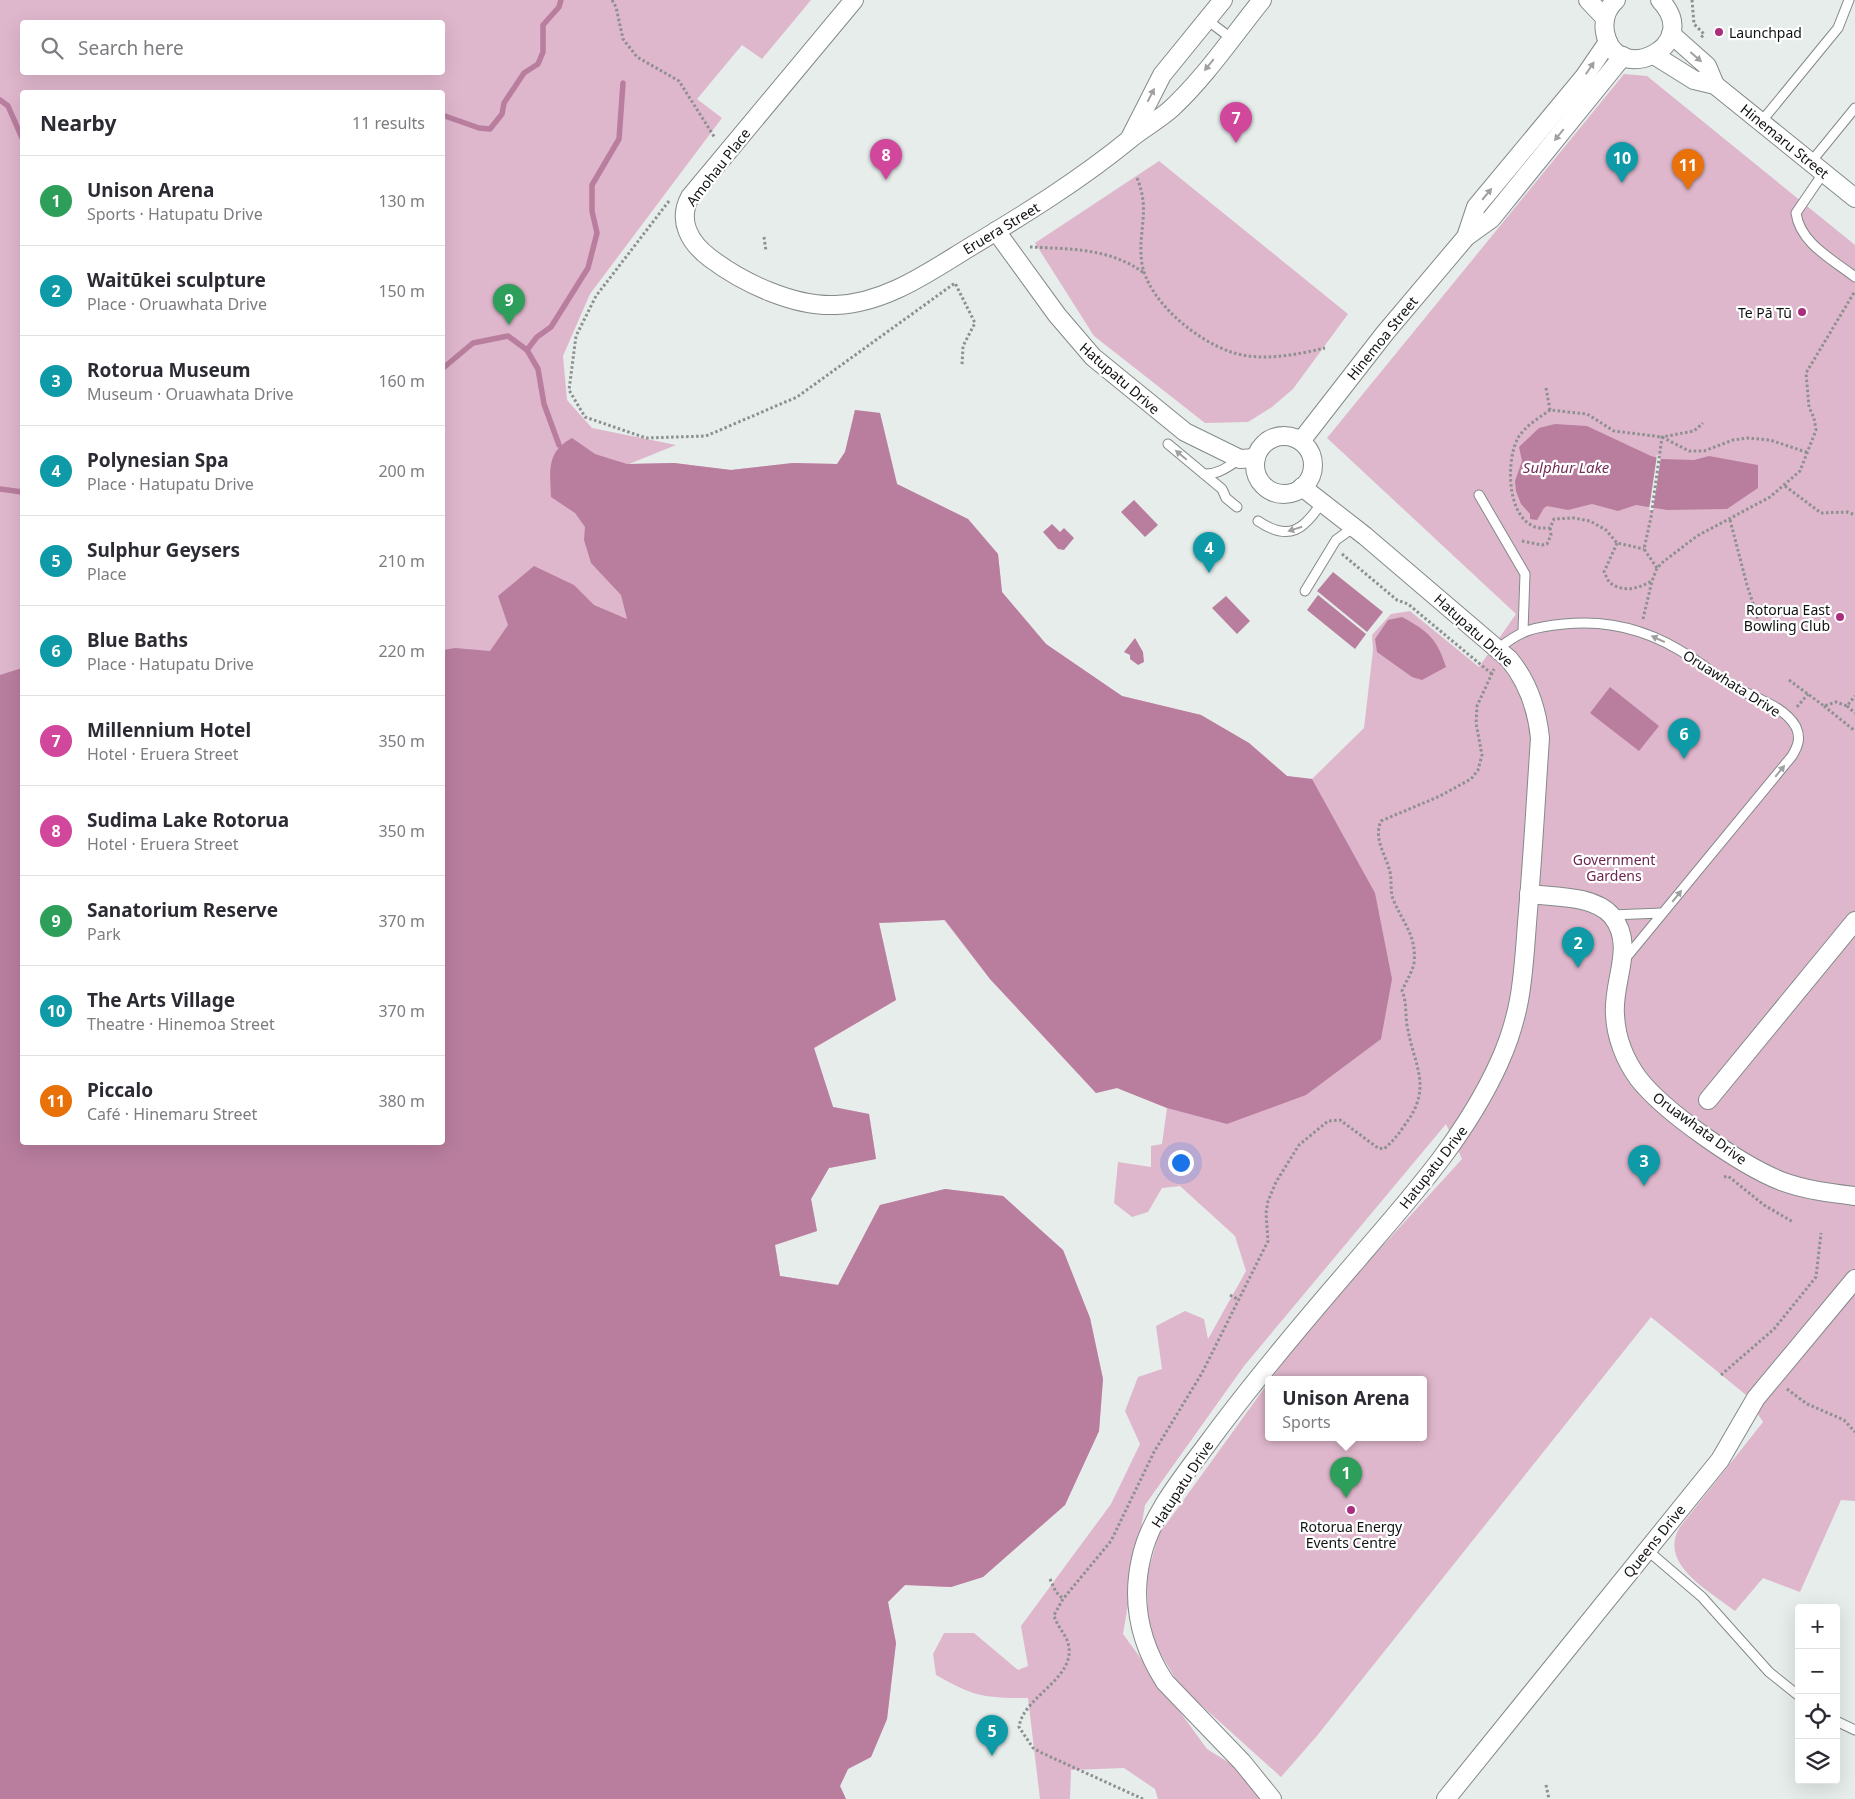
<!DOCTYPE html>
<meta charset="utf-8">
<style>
:root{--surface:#fff;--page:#f2f2f3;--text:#2b2b33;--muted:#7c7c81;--line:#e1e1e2;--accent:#ab2d7d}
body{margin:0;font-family:"Noto Sans",sans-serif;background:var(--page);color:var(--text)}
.controls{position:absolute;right:15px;bottom:15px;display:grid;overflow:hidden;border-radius:5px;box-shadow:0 5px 20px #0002}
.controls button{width:45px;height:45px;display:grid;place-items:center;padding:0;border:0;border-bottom:1px solid var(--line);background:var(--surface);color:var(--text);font:25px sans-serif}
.you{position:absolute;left:1180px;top:1162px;width:18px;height:18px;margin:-12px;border:4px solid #fff;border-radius:50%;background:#1a73e8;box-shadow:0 0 0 8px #1a73e833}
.badge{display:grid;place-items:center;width:32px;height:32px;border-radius:50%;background:var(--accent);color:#fff;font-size:16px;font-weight:700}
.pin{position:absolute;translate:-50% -41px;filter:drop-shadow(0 1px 2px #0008)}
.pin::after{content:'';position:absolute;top:26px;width:18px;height:15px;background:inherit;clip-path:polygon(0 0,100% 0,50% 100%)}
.popup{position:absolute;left:1265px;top:1376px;width:162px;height:65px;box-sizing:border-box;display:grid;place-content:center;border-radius:5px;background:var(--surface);filter:drop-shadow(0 1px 4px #0005);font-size:16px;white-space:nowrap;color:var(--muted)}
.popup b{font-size:19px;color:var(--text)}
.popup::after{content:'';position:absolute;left:50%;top:100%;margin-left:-10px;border:10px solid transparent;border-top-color:var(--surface)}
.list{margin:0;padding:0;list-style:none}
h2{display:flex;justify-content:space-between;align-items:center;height:65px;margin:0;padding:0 20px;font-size:21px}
h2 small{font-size:16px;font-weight:400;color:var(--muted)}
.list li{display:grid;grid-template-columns:32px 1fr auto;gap:15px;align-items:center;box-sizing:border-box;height:90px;padding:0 20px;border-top:1px solid var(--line)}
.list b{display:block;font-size:19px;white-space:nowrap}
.list p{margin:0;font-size:16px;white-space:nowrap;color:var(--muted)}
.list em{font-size:16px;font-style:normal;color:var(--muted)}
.icon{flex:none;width:28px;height:28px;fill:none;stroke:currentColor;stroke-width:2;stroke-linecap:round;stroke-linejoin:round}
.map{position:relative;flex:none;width:1855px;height:1799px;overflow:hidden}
.search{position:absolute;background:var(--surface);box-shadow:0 5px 20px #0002;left:20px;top:20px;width:425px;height:55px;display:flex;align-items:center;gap:12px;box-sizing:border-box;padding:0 18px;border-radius:5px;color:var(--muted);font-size:19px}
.panel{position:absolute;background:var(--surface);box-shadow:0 5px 20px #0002;left:20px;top:90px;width:425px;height:1055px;border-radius:5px}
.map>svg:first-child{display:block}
</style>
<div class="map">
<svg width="1855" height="1799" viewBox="0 0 1855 1799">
<rect width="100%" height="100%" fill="#e6edeb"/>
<g fill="#dfb7cc" fill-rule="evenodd">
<path d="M 0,0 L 811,0 L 762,59 L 742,45 L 697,99 L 722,118 L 590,294 L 563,356 L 567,400 L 592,428 L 676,445 L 629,464 L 674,463 L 731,470 L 793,463 L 837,464 L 845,452 L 855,410 L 880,413 L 897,484 L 968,519 L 998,554 L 1002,592 L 1046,644 L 1122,696 L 1201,715 L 1249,743 L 1287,776 L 1312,779 L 1364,728 L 1373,650 L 1372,635 L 1391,614 L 1410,611 L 1479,667 L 1516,614 L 1327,438 L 1624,74 L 1647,76 L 1855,245 L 1855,1501 L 1841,1500 L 1800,1592 L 1763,1578 L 1735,1611 C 1710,1591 1657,1564 1680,1527 L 1763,1422 L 1746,1395 L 1651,1317 L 1316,1737 L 1281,1777 L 1179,1685 L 1148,1632 L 1147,1575 L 1159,1534 L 1268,1383 L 1268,1437 L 1424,1437 L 1424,1379 L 1271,1379 L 1315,1320 L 1462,1159 L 1446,1124 L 1244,1366 L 1145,1505 L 1123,1634 L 1207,1749 L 1260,1782 L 1261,1799 L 1158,1799 L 1155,1789 L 1124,1768 L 1071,1770 L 1070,1799 L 1040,1799 L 1028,1698 C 985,1698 974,1697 936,1675 L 933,1654 L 944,1633 L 974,1633 L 1018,1670 L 1028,1666 L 1021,1626 L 1111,1504 L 1140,1444 L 1125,1411 L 1138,1377 L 1162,1369 L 1156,1326 L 1185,1311 L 1204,1319 L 1208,1339 L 1246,1271 L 1235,1236 L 1180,1186 L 1162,1188 L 1148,1212 L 1132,1217 L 1114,1203 L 1118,1162 L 1151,1167 L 1151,1146 L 1162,1144 L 1167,1108 L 1117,1088 L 1096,1093 L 990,979 L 944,920 L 879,923 L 896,1000 L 814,1048 L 833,1107 L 869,1114 L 876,1159 L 829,1168 L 811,1199 L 817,1231 L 775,1245 L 780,1276 L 838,1285 L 880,1205 L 945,1189 L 1003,1196 L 1063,1250 L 1090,1318 L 1103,1379 L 1099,1431 L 1065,1505 L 983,1577 L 951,1587 L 905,1585 L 888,1602 L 896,1643 L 887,1719 L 871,1757 L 848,1769 L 840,1786 L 846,1799 L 0,1799 ZM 22,22 L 442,22 L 442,72 L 22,72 ZM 22,92 L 442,92 L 442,1142 L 22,1142 Z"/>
<path d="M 1159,161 L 1348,314 L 1293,389 L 1272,407 L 1248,422 L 1205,423 L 1094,336 L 1035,243 Z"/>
</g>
<g fill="#b97e9e">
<path d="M 855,410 L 880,413 L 897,484 L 968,519 L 998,554 L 1002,592 L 1046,644 L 1122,696 L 1201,715 L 1249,743 L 1287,776 L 1312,779 L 1375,893 L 1392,979 L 1381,1039 L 1306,1095 L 1227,1124 L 1167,1108 L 1117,1088 L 1096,1093 L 990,979 L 945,920 L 879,923 L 896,1000 L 814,1048 L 833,1107 L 869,1114 L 876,1159 L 829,1168 L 811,1199 L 817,1231 L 775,1245 L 780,1276 L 838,1285 L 880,1205 L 945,1189 L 1003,1196 L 1063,1250 L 1090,1318 L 1103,1379 L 1099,1431 L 1065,1505 L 983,1577 L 951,1587 L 905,1585 L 888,1602 L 896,1643 L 887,1719 L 871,1757 L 848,1769 L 840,1786 L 846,1799 L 0,1799 L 0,675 L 22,668 L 22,1142 L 442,1142 L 443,650 L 455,648 L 490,651 L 508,625 L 498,596 L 534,566 L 574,585 L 594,605 L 627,619 L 621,595 L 591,563 L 584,540 L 585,527 L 575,513 L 551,497 C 550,471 546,452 572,438 L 595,454 L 627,464 L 674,463 L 731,470 L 793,463 L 837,464 L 845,452 Z"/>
<path d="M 1555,424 L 1587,426 L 1651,456 L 1662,459 L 1694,460 L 1709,456 L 1758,465 L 1758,488 L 1727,509 L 1667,510 L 1636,505 L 1618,511 L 1592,504 L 1568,510 L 1547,506 L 1544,508 L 1537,520 L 1530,519 L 1530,514 L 1521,504 L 1516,491 L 1515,481 L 1522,461 L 1519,447 L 1539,428 Z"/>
<path d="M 1134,500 L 1158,525 L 1145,537 L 1121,512 Z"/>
<path d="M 1052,524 L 1060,532 L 1064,528 L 1074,538 L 1064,550 L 1058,549 L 1043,532 Z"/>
<path d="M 1333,572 L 1383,612 L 1367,632 L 1317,591 Z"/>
<path d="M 1318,595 L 1366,634 L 1355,649 L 1307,610 Z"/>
<path d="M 1226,596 L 1250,621 L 1237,634 L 1212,608 Z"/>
<path d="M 1402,617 C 1428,631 1437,639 1446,667 L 1422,680 L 1412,677 L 1377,652 L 1375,639 L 1388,620 Z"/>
<path d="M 1135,638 L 1143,652 L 1144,662 L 1138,665 L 1130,659 L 1130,655 L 1124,652 Z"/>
<path d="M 1610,687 L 1659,726 L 1639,751 L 1590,713 Z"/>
</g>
<path fill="#e6edeb" d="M 1657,455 L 1661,456 L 1653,510 L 1649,510 Z"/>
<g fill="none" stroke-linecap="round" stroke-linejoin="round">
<g stroke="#b97e9e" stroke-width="5.5">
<path d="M 0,100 L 8,106 L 22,138"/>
<path d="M 442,115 L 479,128 L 490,129 L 502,114 L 504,103 L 524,73 L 538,64 L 543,52 L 543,25 L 559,7 L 561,0"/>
<path d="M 527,350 L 537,337 L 551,327 L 588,268 L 597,233 L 592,211 L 592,185 L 619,139 L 623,83"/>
<path d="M 442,369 L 473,343 L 508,336 L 527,350 L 538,369 L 544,404 L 559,445"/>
<path d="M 0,489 L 22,492"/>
</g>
<g stroke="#848a89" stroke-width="11">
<g id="lane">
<path d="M 1207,20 L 1231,38"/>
<path d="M 1761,122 L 1838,28 L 1849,0"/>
<path d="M 1811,162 L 1855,108"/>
<path d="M 1824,172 L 1796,213 C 1800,243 1832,259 1855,277"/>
<path d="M 1168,444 L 1222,489 L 1226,498 L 1237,507"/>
<path d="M 1204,474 C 1218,475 1229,466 1240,459"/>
<path d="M 1479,495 L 1525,574 L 1523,631"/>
<path d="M 1258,521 C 1289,542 1304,530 1322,502"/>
<path d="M 1305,591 L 1336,540 L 1354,527"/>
<path d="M 1498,649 C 1521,630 1534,627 1564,624 C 1610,619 1654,632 1692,658 C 1706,667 1719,678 1733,686 C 1753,698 1784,705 1796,727 C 1801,738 1798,746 1792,756 L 1625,959"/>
<path d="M 1611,915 L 1662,913"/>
<path d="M 1647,1550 L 1702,1597 L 1769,1672 L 1799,1696"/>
<path d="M 1836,1721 L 1855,1730"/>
</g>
</g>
<g stroke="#848a89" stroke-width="20">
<g id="street">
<path d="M 854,0 L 690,197 C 677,221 690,243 710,258 C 743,283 794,307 836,305 C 886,303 929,272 970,247 C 1025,214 1080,180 1130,139 C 1143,128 1159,120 1172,108 C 1206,76 1233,36 1262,0"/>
<path d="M 1588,0 L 1605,18"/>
<path d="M 1616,0 C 1607,8 1603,20 1605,32 C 1614,88 1705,47 1660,0"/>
<path d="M 1671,34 L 1707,66 L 1715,85"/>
<path d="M 1654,55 L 1694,80 L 1715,85 L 1855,198"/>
<path d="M 1130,138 L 1162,75 L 1223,0"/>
<path d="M 996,231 L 1057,315 L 1093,357 L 1185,432 L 1240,459 L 1256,458"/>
<path d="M 1466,237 L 1476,207 L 1584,77 L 1608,42"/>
<circle cx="1284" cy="465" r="29"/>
<path d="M 1301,441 L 1385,333 L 1466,237 L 1491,219 L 1623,56"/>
<path d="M 1529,894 C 1554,897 1594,895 1612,916 C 1636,946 1612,981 1615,1015 C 1616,1037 1625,1060 1638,1078 C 1664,1112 1741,1165 1781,1181 C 1805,1190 1830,1193 1855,1196"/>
<path d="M 1708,1100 L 1855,921"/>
<path d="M 1272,1799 L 1242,1762 L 1165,1682 C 1141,1645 1131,1603 1141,1559 C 1150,1516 1183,1477 1208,1443 C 1255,1379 1306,1319 1358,1259 C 1411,1197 1465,1138 1499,1063 C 1524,1008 1523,969 1528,911 C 1533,853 1536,796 1540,738 C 1537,709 1528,682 1509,659 L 1365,536 L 1302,487"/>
<path d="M 1446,1799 L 1720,1460 L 1756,1398 L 1855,1279"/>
</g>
</g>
<g stroke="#8c908f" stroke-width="3" stroke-dasharray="2.5 2.5" stroke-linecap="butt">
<path d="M 612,0 L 616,7 L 623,39 L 637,57 L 679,81 L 715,138"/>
<path d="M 1692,0 L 1694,24 L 1704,34 L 1700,39"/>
<path d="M 1137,178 C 1151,211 1137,233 1142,264 C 1149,302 1196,340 1231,352 C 1260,362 1295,355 1325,348"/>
<path d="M 669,201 L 596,296 L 576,336 L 569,390 L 585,417 L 646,438 L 706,436 L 797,397 L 955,283 L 975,323 L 963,346 L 962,365"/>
<path d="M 764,237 L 766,251"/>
<path d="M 1030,247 C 1070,249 1110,248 1144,273"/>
<path d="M 1546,388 L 1550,410 L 1587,414 L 1614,431 L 1662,437 L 1689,451 L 1704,451 L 1733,440 L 1747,438 L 1770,440 L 1809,453"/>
<path d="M 1550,410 C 1539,418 1525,426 1518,438 C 1506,460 1507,512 1531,525 C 1537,529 1543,528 1550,528 L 1554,519 L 1574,518 L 1590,521 L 1606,530 L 1617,543 L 1644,549"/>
<path d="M 1785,486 L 1821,513 L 1847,512 L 1855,515"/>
<path d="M 1730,520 L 1747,585 L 1761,628"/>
<path d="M 1522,541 L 1542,545 L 1547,544 L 1551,535 L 1550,528"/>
<path d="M 1617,543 L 1604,572 L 1609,582 C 1623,593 1637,589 1652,581"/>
<path d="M 1342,554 L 1397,600 L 1408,604 L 1492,674"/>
<path d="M 1657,568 L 1644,549 L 1651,517 L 1662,437 L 1694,431 L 1703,423"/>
<path d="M 1643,619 L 1652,581 L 1657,568 L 1663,562 L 1697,536 L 1770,497 L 1800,471 L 1816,430 L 1814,418 L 1809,407 L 1806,373 L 1855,291"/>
<path d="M 1789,680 L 1824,706 L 1836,702 L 1847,706 L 1855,696"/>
<path d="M 1824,706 L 1855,731"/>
<path d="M 1847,706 L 1855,713"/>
<path d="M 1797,707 L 1808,694"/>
<path d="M 1724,1177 L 1728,1176 L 1764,1205 L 1793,1222"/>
<path d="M 1230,1295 L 1239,1300"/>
<path d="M 1721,1375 L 1774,1329 L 1816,1277 L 1821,1233"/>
<path d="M 1787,1389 L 1807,1404 L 1844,1420 L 1855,1432"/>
<path d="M 1050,1579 L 1056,1592 L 1063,1599"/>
<path d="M 1546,1785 L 1549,1799"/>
<path d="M 1143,1799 L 1042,1753 L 1033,1748 L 1019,1727 C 1023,1696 1078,1678 1068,1643 C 1065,1633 1056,1625 1054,1615 L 1063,1599 L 1111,1541 L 1154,1452 L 1202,1373 L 1268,1241 L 1266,1213 L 1268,1201 L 1276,1182 L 1299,1145 L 1328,1121 L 1340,1120 L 1378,1148 L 1384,1149 C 1392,1142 1398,1135 1404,1126 C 1434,1087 1414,1067 1407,1025 C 1405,1013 1407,1002 1402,991 C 1406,981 1412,973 1414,963 C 1417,935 1402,922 1393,899 C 1390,891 1392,881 1390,872 C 1386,855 1373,839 1381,821 L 1440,796 L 1471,779 L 1478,770 L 1482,755 L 1476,723 L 1477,706 L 1494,669"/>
</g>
<use href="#lane" stroke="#fff" stroke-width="9"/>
<use href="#street" stroke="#fff" stroke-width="18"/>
</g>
<defs><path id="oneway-solid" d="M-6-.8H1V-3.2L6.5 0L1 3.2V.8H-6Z" transform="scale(1.25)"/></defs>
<g fill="#9fa0a0">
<use href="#oneway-solid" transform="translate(1696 57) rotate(41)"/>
<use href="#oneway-solid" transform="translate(1209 65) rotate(129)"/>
<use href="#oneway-solid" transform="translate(1590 68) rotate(-56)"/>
<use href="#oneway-solid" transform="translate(1151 95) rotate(-63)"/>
<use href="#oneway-solid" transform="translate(1559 135) rotate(129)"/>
<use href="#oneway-solid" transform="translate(1487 194) rotate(-50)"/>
<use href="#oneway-solid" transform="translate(1181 455) rotate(-140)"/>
<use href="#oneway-solid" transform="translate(1295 529) rotate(163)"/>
<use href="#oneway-solid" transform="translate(1658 639) rotate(-155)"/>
<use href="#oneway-solid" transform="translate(1780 771) rotate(-51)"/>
<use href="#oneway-solid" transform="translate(1677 896) rotate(-51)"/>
</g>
<g fill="#ab2d7d" stroke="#fff" stroke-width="2">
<circle cx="1719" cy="32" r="5"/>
<circle cx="1802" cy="312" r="5"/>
<circle cx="1840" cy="617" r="5"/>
<circle cx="1351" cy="1510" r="5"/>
</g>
<g text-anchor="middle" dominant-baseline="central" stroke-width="4.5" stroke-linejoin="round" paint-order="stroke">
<g font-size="14" fill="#101212" stroke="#fff" text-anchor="end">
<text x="1729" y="32" text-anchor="start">Launchpad</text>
<text x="1792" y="312">Te Pā Tū</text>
<text x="1830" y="609">Rotorua East<tspan x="1830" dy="16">Bowling Club</tspan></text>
<text x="1351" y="1526" text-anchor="middle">Rotorua Energy<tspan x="1351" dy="16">Events Centre</tspan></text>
</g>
<g font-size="14" fill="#101212" stroke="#fff">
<text transform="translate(1785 141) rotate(39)">Hinemaru Street</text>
<text transform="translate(718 167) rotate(-52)">Amohau Place</text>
<text transform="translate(1001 228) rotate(-31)">Eruera Street</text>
<text transform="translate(1382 338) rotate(-51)">Hinemoa Street</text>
<text transform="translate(1120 378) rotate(41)">Hatupatu Drive</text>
<text transform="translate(1474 630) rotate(42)">Hatupatu Drive</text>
<text transform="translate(1732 683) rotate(32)">Oruawhata Drive</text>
<text transform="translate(1700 1128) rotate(36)">Oruawhata Drive</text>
<text transform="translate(1433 1167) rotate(-52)">Hatupatu Drive</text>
<text transform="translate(1182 1484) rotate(-57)">Hatupatu Drive</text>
<text transform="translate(1654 1541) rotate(-51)">Queens Drive</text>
</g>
<g font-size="14" fill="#6d2550" stroke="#fff">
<text x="1614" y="859">Government<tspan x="1614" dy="16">Gardens</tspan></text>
</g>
<g font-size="15" font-style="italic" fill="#742c57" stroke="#fff">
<text x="1566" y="467">Sulphur Lake</text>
</g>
</g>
</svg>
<div class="controls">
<button>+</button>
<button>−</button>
<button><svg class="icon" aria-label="locate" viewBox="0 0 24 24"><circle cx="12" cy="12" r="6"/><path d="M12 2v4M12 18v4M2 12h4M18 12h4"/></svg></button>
<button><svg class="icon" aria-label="layers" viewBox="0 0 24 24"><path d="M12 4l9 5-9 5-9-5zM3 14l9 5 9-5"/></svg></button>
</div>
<div class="you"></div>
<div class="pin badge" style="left:1346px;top:1498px;background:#2e9e5b">1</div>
<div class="popup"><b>Unison Arena</b>Sports</div>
<div class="pin badge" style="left:1578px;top:968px;background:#0f9aa8">2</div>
<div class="pin badge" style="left:1644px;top:1186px;background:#0f9aa8">3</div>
<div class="pin badge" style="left:1209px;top:573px;background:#0f9aa8">4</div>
<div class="pin badge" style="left:992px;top:1756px;background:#0f9aa8">5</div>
<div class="pin badge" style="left:1684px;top:759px;background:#0f9aa8">6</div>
<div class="pin badge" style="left:1236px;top:143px;background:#d1479c">7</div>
<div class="pin badge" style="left:886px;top:180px;background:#d1479c">8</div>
<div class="pin badge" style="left:509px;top:325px;background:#2e9e5b">9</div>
<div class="pin badge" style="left:1622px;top:183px;background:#0f9aa8">10</div>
<div class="pin badge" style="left:1688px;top:190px;background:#e8710a">11</div>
<div class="search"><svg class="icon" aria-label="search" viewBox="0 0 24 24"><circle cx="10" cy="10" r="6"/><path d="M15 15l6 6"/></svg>Search here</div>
<section class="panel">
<h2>Nearby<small>11 results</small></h2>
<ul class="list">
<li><span class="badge" style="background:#2e9e5b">1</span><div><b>Unison Arena</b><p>Sports · Hatupatu Drive</p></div><em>130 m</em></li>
<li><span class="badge" style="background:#0f9aa8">2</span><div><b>Waitūkei sculpture</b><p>Place · Oruawhata Drive</p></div><em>150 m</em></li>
<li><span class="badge" style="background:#0f9aa8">3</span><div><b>Rotorua Museum</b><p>Museum · Oruawhata Drive</p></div><em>160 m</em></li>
<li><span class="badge" style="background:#0f9aa8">4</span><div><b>Polynesian Spa</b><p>Place · Hatupatu Drive</p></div><em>200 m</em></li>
<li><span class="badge" style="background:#0f9aa8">5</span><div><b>Sulphur Geysers</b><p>Place</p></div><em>210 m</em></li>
<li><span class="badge" style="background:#0f9aa8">6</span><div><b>Blue Baths</b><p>Place · Hatupatu Drive</p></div><em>220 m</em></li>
<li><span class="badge" style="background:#d1479c">7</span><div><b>Millennium Hotel</b><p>Hotel · Eruera Street</p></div><em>350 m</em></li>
<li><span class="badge" style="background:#d1479c">8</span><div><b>Sudima Lake Rotorua</b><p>Hotel · Eruera Street</p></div><em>350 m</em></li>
<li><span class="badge" style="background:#2e9e5b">9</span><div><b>Sanatorium Reserve</b><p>Park</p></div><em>370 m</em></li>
<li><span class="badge" style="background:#0f9aa8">10</span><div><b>The Arts Village</b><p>Theatre · Hinemoa Street</p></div><em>370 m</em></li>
<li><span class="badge" style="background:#e8710a">11</span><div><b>Piccalo</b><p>Café · Hinemaru Street</p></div><em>380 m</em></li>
</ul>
</section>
</div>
